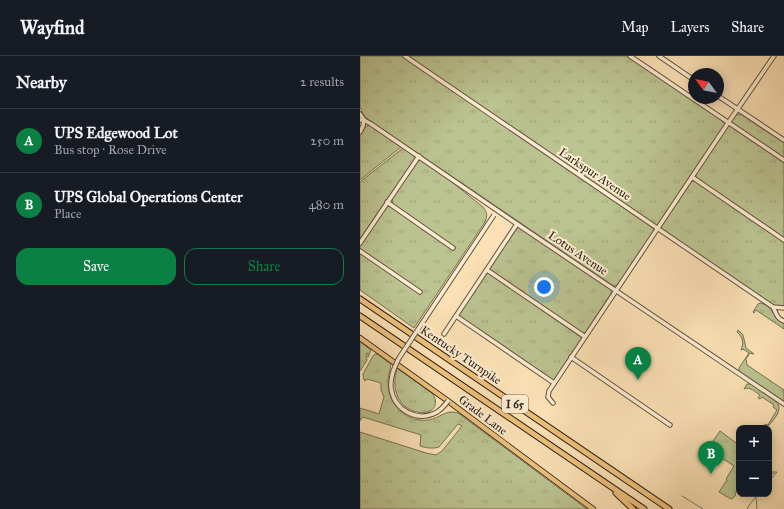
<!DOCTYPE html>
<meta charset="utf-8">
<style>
:root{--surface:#171b24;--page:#242831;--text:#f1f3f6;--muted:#9ea1a6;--line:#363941;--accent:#0b8043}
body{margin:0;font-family:"IM FELL Great Primer",serif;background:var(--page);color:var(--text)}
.controls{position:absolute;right:12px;bottom:12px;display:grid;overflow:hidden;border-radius:8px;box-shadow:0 2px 10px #0003}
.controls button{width:36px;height:36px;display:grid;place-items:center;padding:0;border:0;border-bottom:1px solid var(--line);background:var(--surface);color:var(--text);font:20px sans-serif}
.compass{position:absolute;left:328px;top:12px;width:36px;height:36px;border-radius:50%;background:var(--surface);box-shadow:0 2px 10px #0003;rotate:303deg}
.you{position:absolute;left:184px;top:231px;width:14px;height:14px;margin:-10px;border:3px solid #fff;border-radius:50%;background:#1a73e8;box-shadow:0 0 0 6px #1a73e833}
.badge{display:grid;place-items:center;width:26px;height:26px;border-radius:50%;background:var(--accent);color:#fff;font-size:13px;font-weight:700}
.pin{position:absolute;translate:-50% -33px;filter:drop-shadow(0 1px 2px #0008)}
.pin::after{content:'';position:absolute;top:21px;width:14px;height:12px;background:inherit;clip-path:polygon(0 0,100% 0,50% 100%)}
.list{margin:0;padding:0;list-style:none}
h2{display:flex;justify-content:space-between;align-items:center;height:52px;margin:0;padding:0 16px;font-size:17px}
h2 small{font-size:13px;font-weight:400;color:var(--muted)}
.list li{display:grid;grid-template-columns:26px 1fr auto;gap:12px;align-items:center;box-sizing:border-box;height:64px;padding:0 16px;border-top:1px solid var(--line)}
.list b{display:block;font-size:15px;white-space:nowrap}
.list p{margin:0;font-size:13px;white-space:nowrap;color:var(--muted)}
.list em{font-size:13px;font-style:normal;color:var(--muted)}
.actions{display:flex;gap:8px;padding:12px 16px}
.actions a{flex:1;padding:9px 0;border:1px solid var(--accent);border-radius:12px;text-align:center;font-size:14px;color:var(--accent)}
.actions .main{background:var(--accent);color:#fff}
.map{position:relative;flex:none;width:424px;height:453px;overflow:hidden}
header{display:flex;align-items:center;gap:24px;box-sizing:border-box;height:56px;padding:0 20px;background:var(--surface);border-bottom:1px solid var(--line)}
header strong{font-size:19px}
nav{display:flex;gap:22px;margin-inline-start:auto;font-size:14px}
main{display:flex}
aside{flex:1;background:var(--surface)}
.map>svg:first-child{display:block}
</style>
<header>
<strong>Wayfind</strong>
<nav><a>Map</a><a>Layers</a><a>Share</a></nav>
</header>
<main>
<aside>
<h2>Nearby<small>2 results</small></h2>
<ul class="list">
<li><span class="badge">A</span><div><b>UPS Edgewood Lot</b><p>Bus stop · Rose Drive</p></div><em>250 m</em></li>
<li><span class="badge">B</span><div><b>UPS Global Operations Center</b><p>Place</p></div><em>480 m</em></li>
</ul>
<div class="actions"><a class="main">Save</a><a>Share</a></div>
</aside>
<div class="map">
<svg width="424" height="453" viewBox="0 0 424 453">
<defs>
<pattern id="grass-tufts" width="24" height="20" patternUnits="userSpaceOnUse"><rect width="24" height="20" fill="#bbc491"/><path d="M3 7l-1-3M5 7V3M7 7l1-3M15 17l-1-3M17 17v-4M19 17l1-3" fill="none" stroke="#a1a87c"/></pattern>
</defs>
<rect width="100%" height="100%" fill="#fce2b6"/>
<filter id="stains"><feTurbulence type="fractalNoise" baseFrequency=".005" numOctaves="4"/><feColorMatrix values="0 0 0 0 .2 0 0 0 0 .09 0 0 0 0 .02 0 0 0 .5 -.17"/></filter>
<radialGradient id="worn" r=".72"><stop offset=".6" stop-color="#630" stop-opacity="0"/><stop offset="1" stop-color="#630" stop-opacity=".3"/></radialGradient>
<g fill="url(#grass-tufts)" stroke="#747354">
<path d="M 0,0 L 42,0 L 293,172 L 294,175 L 258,228 L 255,230 L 252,229 L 6,62 L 3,58 L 0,51 Z"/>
<path d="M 47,0 L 267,0 L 366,66 L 298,168 L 296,170 Z"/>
<path d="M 378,58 L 382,59 L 424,87 L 424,103 L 372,67 L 371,65 L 375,60 Z"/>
<path d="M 9,69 L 41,91 L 0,124 L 0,78 L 4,72 Z"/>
<path d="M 368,69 L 370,70 L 424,107 L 424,182 L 336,121 L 336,117 Z"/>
<path d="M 43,92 L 54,99 L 55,103 L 0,183 L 0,126 Z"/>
<path d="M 59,104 L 61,104 L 87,122 L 123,151 C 127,156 128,159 125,166 L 54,272 L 0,234 L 0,197 L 4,196 L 0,192 L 0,189 L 26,151 L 30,150 L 93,193 L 95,191 L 33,148 L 32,142 Z"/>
<path d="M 334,125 L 424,185 L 424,251 L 416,250 L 408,246 L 300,172 L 331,126 Z"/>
<path d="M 158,171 L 251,234 L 251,237 L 250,239 L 225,277 L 222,277 L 129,213 Z"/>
<path d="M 126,217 L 128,217 L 222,282 L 194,324 L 191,324 L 99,260 L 99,258 Z"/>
<path d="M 401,247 C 415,251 413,264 424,267 L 424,273 L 396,254 L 394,257 L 393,256 L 398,248 Z"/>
<path d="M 378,274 L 383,279 L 386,292 L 394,298 L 393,298 L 390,297 L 386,303 L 387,309 L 424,334 L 424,346 L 379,316 L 379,312 L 389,297 L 383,293 L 382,294 L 381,294 C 384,287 383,281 377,276 Z"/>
<path d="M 0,286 L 11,294 L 8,301 L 8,298 L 7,297 L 6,299 L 7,304 L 0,315 Z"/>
<path d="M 15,298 L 17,298 L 31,308 C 30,314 28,321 28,327 C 28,349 47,367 69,364 C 80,362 86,353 98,357 L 227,453 L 0,453 L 0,376 L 66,397 L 76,399 L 82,395 L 102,370 L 98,368 L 79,391 C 72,393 66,392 60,390 L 61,379 L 3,361 L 0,365 L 0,352 L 19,358 L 24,341 L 21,334 L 21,327 L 7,323 L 5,325 L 4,324 L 3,318 L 13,300 Z"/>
<path d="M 37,312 L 73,338 C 89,367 22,365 37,312 Z"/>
<path d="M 387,328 L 391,328 L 417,346 C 423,354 414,364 408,370 L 405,370 L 405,368 L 408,369 L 417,354 L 413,351 L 414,349 L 402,341 L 400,343 L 398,342 L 400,339 C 395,336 390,330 384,333 Z"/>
<path d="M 360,375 L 379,389 L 379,426 L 375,440 L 372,443 L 369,442 L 359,436 L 367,424 L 366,423 L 374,410 L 353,396 L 353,394 L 355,395 L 357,393 L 351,388 Z"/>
</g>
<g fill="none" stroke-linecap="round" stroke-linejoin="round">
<g stroke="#72806e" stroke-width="1">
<path d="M 409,416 L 417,416 L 409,425"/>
<path d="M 409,419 L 414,417"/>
<path d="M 322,440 L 343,453"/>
<path d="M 396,440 L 397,453"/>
<path d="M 387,453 L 390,448 L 398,438"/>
</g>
<g stroke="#625240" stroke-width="5.5">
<g id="minor">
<path d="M 45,0 L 52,5 L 413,251 L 424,252"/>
<path d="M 270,0 L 424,104"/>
<path d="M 299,0 L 334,24"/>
<path d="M 358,40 L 424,84"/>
<path d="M 0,58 L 4,64 L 3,70 L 0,76"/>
<path d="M 0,64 L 4,64 L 11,68 L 157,168 L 424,348"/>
<path d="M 332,121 L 424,184"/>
<path d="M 27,146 L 93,192"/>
<path d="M 0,187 L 59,100"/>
<path d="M 0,195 L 60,236"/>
<path d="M 127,214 L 224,280"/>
<path d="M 413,251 C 416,257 417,263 424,265"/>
<path d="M 96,260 L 194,327"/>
<path d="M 84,278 L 157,168"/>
<path d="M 211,301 L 310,369"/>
<path d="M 193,347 L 188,341 L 189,335 L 366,70 L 414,0"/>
</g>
</g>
<g stroke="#2e2218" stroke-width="6">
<path id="major" d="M 0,282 L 88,345 L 233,453"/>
</g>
<g stroke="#2e2218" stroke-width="7">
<g id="highway">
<path d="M 0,243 L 309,453"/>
<path d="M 0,260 L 284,453"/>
<path d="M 256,437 L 273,453"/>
</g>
</g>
<use href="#minor" stroke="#fdecd0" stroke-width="3.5"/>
<use href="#major" stroke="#eec17b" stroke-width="4.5"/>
<use href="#highway" stroke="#eec17b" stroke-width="5"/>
<g stroke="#625240" stroke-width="5.5" stroke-linecap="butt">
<path id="minor-bridge" d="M 88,345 C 85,349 82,353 77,356 C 57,367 34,354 31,332 C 30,321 34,312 39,302 L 134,159"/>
</g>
<use href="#minor-bridge" stroke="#fdecd0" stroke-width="3.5"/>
</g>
<g text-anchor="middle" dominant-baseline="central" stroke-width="4" stroke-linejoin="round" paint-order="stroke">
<rect fill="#fdecd0" stroke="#6c5f4f" stroke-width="1" x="142" y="339" width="26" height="18" rx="3"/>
<g font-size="11" font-weight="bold" fill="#2e2218">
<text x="155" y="348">I 65</text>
</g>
<g font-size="12" fill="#2e2218" stroke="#fdecd0">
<text transform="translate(235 118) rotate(34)">Larkspur Avenue</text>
<text transform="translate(218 197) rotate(34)">Lotus Avenue</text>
<text transform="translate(101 299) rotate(34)">Kentucky Turnpike</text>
<text transform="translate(123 359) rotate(37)">Grade Lane</text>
</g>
</g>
<rect width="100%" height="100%" filter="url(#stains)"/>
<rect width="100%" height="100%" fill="url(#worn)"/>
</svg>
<div class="controls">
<button>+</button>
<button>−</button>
</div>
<svg class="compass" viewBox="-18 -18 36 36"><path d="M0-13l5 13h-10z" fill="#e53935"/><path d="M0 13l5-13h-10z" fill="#9ea1a6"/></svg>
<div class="you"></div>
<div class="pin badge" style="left:278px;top:324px">A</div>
<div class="pin badge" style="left:351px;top:418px">B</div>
</div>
</main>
